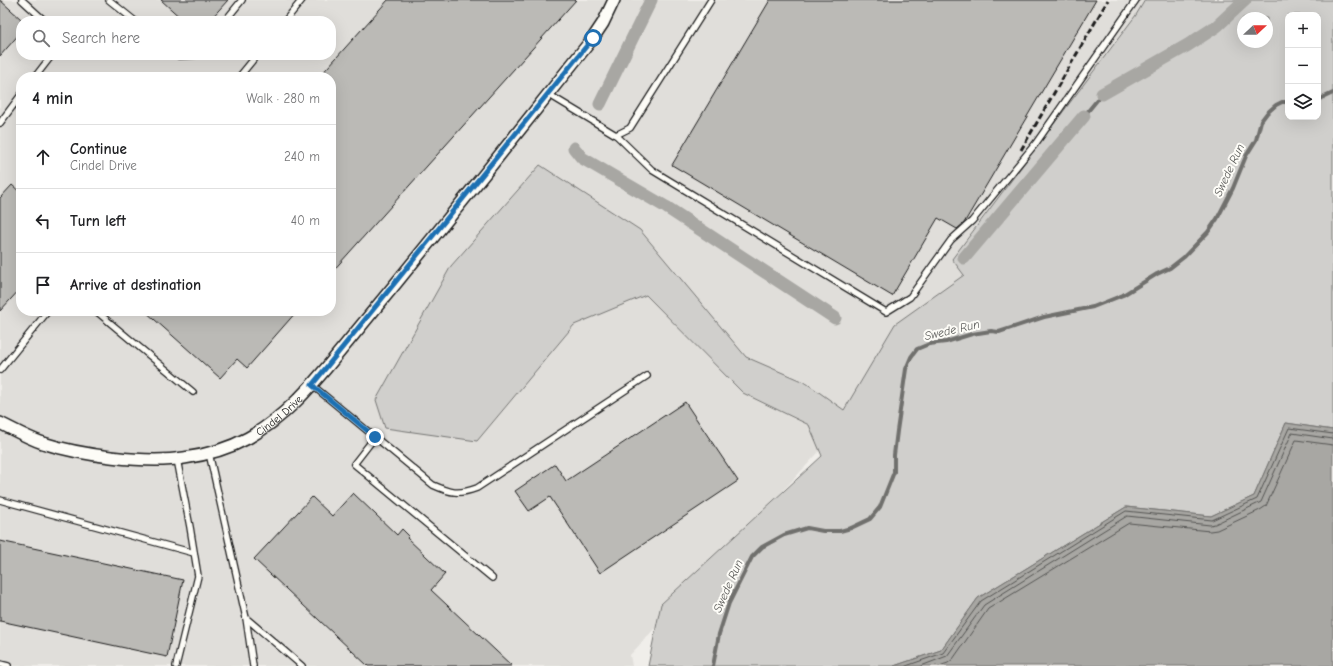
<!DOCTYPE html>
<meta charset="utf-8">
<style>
:root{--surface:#fff;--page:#f2f2f2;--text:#202124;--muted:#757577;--line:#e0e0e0}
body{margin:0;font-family:"Comic Neue",sans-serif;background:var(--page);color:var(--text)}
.controls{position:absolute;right:12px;top:12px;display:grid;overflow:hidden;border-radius:8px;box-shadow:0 4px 16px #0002}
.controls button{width:36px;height:36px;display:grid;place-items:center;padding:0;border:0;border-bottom:1px solid var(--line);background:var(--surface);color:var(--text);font:20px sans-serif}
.compass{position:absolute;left:1237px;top:12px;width:36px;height:36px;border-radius:50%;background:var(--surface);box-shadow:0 4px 16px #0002;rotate:68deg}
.stop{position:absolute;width:12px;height:12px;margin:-9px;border:3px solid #1f6fb2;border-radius:50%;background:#fff}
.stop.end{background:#1f6fb2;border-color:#fff;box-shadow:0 1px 4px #0008}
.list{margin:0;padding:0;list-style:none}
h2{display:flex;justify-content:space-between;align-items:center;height:52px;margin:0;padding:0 16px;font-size:17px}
h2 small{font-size:13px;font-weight:400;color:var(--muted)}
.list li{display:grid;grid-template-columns:26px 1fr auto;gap:12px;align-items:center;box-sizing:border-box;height:64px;padding:0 16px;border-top:1px solid var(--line)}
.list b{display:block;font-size:15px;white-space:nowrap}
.list p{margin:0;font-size:13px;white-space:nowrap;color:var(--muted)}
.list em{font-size:13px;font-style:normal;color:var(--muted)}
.icon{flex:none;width:22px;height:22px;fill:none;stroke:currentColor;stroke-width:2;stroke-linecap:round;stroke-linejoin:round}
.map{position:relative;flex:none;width:1333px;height:666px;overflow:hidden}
.search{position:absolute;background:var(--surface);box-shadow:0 4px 16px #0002;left:16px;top:16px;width:320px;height:44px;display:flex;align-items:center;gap:10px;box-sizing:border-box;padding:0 14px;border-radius:16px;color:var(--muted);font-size:15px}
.panel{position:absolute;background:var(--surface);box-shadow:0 4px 16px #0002;left:16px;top:72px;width:320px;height:244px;border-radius:16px}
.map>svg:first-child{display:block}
</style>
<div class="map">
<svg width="1333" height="666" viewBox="0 0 1333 666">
<rect width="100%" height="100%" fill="#f0eeea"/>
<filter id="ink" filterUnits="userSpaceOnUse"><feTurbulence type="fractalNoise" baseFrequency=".025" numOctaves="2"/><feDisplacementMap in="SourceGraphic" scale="8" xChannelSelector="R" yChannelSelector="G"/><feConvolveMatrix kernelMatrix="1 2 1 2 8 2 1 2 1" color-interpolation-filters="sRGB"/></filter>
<g filter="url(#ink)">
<path fill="#e0deda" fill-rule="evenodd" d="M 0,0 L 1279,0 L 1243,18 L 1039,205 L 817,454 L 630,655 L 632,666 L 0,666 ZM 21,21 L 331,21 L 331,55 L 21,55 ZM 21,77 L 331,77 L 331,311 L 21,311 Z"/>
<path fill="#d0cfcc" stroke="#767674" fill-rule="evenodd" d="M 1145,0 L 1333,0 L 1333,430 L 1286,423 L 1254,496 L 1211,516 L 1126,507 L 978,598 L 941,650 L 894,666 L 648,666 L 661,604 L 822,456 L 809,425 L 743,393 L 646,295 L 574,325 L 477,441 L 385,428 L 376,400 L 451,266 L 540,165 L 640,230 L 746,357 L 806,383 L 844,410 L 895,324 L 964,275 L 952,259 L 1136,15 ZM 1288,15 L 1318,15 L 1318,117 L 1288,117 ZM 1243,18 L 1267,18 L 1267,42 L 1243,42 Z"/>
<path fill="#a8a7a3" stroke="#706f6d" d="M 1286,423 L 1333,430 L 1333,666 L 894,666 L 941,650 L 978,598 L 1126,507 L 1211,516 L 1254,496 Z"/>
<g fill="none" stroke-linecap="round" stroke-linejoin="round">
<g stroke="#545452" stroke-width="1">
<path d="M 906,666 L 943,653 L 981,601 L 1126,511 L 1212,520 L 1257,499 L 1289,428 L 1333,434"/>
<path d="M 921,666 L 947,656 L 984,605 L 1127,516 L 1210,525 L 1215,524 L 1261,502 L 1292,433 L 1333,439"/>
<path d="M 939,666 L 948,663 L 953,659 L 988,609 L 1129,523 L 1210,531 L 1217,530 L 1260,510 L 1266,506 L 1296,440 L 1333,445"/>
</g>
<g stroke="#706f6d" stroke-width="4">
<path d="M 1318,100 L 1333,93"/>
<path d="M 1084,116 L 1102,94"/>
<path d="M 713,666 L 719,634 L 729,603 L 752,557 L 762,547 L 784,535 L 807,528 L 823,531 L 840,531 L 851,528 L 870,519 L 880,507 L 894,472 L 894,455 L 897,431 L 906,369 L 911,357 L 917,349 L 929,344 L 946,342 L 972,334 L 991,331 L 999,332 L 1044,317 L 1093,307 L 1123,295 L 1157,274 L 1170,268 L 1184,257 L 1208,232 L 1217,219 L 1233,188 L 1246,156 L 1256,140 L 1261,121 L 1267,113 L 1276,105 L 1282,102 L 1288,102"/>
</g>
<g stroke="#a8a7a3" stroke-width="13">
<path d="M 1102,94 L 1188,45 L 1217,26 L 1245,0"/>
<path d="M 600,104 L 651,0"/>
<path d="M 574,148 L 582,158 L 666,207 L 835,318"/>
<path d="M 964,258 L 1084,116"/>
</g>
</g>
<g fill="#bbbab6" stroke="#1c1c1c">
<path d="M 0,0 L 21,19 L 21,32 L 0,56 Z"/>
<path d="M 161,0 L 228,0 L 209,21 L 184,21 Z"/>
<path d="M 388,0 L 576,0 L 331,273 L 331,77 L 319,77 Z"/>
<path d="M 770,0 L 1096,0 L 964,223 L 957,229 L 938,218 L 892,296 L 672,165 Z"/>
<path d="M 12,185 L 21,193 L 21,288 L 0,311 L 0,198 Z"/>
<path d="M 145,311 L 297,311 L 247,368 L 237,359 L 220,378 Z"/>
<path d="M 685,402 L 738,481 L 600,573 L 550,497 L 529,511 L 515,491 L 555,464 L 566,481 Z"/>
<path d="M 353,493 L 397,535 L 402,529 L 409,536 L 407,538 L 445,574 L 431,590 L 512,666 L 368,666 L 254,559 L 312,497 L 332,516 Z"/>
<path d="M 0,541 L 183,580 L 167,657 L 0,621 Z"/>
</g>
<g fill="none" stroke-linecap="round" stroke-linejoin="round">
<g stroke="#1c1c1c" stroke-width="8">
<g id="lane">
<path d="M 22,0 L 45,21"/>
<path d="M 109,0 L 135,21"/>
<path d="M 225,21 L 242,0"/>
<path d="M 285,21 L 302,0"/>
<path d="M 178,55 L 179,56 L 197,55"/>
<path d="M 35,77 L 52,55"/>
<path d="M 239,77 L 257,55"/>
<path d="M 548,94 L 616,135 L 652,170 L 886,312 L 910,297 L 951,240 L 972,221 L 1036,143 L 1136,0"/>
<path d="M 0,123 L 21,95"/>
<path d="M 616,135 L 630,128 L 711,0"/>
<path d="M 96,311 L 193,392"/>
<path d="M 0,370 L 48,311"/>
<path d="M 312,385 L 433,485 C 451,493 458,495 477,488 L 647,376"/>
<path d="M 375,437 L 354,464 L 492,578"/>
<path d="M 209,453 L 246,618 L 302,666"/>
<path d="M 0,500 L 194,553"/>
<path d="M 246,618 L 253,666"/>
<path d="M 0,664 L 8,666"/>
<path d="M 176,666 L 198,576 L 190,527 L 177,459"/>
</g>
</g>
<g stroke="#1c1c1c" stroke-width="14">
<g id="street">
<path id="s1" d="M 0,423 C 14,430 28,438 43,443 C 80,455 145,464 184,458 C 206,455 228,449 248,438 C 284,418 311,387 337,355 C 357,331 377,306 397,282 C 463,201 528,120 593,38 L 603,23 L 614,0"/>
</g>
</g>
<use href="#lane" stroke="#fdfcf7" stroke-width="5.5"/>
<use href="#street" stroke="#fdfcf7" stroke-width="11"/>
<path stroke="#1c1c1c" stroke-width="3" stroke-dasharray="6 3" stroke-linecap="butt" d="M 1021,150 L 1108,0"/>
</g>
</g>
<g fill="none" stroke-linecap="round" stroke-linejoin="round" filter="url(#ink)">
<path stroke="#1f6fb2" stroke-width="5" d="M 375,437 L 312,385 L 593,38"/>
</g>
<g text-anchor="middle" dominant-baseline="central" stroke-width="4" stroke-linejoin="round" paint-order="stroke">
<g font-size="11" fill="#1c1c1c" stroke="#fdfcf7">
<text stroke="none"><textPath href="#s1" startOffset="296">Cindel Drive</textPath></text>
</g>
<g font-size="12" font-style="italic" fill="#5b5b59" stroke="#fdfcf7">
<text transform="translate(1229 170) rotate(-65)">Swede Run</text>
<text transform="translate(952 330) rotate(-13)">Swede Run</text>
<text transform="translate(728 586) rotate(-66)">Swede Run</text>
</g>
</g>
</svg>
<div class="controls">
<button>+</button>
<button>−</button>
<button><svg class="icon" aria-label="layers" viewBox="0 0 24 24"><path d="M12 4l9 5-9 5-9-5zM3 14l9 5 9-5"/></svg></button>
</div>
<svg class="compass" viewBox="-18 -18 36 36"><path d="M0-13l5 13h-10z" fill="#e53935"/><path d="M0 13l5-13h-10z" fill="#757577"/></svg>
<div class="stop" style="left:593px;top:38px"></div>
<div class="stop end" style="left:375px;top:437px"></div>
<div class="search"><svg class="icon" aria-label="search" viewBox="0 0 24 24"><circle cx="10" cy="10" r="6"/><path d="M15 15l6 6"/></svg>Search here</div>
<section class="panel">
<h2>4 min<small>Walk · 280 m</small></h2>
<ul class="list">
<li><svg class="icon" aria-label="ahead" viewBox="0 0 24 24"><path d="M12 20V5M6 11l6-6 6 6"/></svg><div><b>Continue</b><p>Cindel Drive</p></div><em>240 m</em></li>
<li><svg class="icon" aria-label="left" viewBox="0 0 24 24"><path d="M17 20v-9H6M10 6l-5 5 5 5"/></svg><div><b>Turn left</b></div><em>40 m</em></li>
<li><svg class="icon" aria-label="arrive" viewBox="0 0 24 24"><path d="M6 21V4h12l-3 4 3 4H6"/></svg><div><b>Arrive at destination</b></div></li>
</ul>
</section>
</div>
